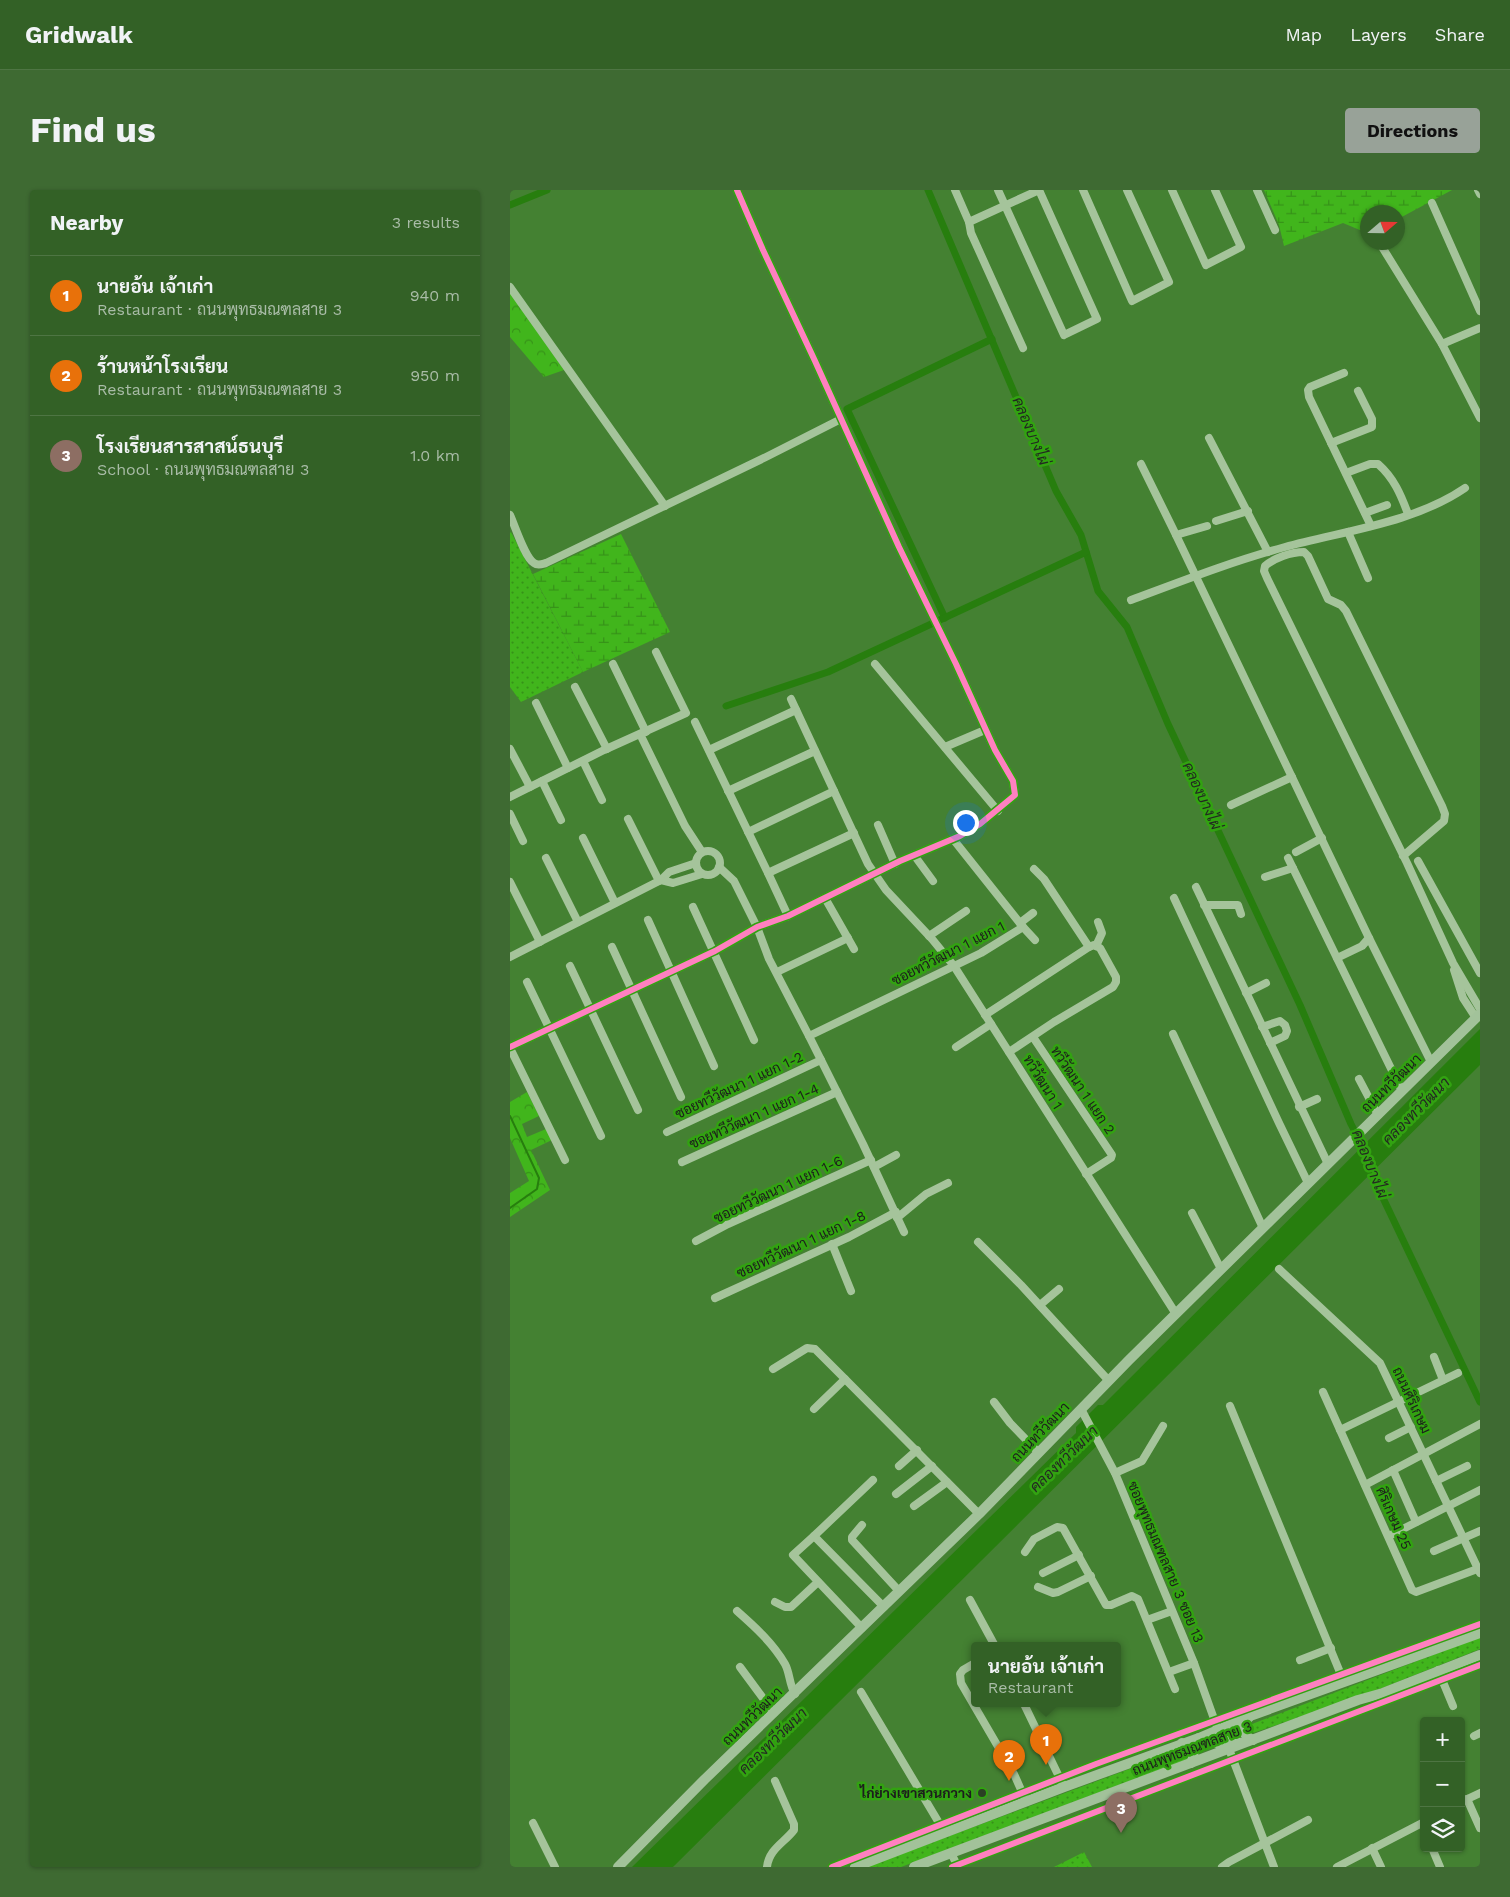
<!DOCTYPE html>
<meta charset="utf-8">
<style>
:root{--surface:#336126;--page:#3e6a32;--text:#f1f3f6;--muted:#a9bca7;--line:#4e7543;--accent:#98a298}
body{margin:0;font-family:"Work Sans",Sarabun,sans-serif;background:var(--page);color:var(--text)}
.controls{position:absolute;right:15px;bottom:15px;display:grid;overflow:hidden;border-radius:5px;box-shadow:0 1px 4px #0004}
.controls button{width:45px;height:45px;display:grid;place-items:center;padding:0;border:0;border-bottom:1px solid var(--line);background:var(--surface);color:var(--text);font:25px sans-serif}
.compass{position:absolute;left:850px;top:15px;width:45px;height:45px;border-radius:50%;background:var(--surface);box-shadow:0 1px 4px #0004;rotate:70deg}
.you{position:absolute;left:455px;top:632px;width:18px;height:18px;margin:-12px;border:4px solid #fff;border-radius:50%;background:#1a73e8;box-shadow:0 0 0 8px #1a73e833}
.badge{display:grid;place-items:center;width:32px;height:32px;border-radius:50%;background:var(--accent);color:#fff;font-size:16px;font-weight:700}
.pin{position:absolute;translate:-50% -41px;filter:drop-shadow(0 1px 2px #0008)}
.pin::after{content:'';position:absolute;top:26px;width:18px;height:15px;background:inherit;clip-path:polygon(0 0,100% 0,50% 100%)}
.popup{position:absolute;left:461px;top:1452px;width:150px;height:65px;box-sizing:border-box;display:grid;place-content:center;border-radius:5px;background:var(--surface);filter:drop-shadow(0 1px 4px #0005);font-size:16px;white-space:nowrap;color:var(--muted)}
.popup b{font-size:19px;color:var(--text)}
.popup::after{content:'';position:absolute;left:50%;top:100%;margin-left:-10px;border:10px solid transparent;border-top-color:var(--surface)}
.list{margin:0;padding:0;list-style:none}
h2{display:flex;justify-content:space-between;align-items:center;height:65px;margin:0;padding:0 20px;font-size:21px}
h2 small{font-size:16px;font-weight:400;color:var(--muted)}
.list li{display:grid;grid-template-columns:32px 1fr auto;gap:15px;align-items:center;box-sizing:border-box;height:80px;padding:0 20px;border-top:1px solid var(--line)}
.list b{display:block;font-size:19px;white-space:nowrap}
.list p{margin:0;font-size:16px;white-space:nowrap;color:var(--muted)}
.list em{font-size:16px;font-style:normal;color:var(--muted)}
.icon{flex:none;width:28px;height:28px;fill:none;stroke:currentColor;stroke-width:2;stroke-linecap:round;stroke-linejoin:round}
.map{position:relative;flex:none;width:970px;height:1677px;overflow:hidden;border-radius:5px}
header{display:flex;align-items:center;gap:30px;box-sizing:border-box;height:70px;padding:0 25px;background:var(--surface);border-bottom:1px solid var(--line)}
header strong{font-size:24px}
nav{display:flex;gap:28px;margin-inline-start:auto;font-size:18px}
.intro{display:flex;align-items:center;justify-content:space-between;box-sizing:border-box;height:120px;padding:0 30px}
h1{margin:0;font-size:35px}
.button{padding:12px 22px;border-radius:5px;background:var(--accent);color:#111;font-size:18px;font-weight:700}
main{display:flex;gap:30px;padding:0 30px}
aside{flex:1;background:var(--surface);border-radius:5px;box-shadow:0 1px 4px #0004}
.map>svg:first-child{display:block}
</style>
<header>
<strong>Gridwalk</strong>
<nav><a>Map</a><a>Layers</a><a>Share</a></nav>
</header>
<div class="intro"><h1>Find us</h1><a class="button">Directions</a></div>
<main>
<aside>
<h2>Nearby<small>3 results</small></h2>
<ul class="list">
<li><span class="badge" style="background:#e8710a">1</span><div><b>นายอ้น เจ้าเก่า</b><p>Restaurant · ถนนพุทธมณฑลสาย 3</p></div><em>940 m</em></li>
<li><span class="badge" style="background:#e8710a">2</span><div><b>ร้านหน้าโรงเรียน</b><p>Restaurant · ถนนพุทธมณฑลสาย 3</p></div><em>950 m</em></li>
<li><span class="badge" style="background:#8d6e63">3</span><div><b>โรงเรียนสารสาสน์ธนบุรี</b><p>School · ถนนพุทธมณฑลสาย 3</p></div><em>1.0 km</em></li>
</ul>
</aside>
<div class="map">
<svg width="970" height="1677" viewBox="0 0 970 1677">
<defs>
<pattern id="grass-dots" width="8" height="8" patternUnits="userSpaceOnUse" patternTransform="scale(1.25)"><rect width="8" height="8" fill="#41b51c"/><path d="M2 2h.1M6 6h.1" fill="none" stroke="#369318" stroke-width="1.8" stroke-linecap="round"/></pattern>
<pattern id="forest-crowns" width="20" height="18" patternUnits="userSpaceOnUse" patternTransform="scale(1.25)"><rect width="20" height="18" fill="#41b51c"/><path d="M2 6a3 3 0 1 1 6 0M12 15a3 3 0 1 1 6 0" fill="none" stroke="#369318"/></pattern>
<pattern id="wetland-marsh" width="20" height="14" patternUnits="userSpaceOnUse" patternTransform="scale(1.25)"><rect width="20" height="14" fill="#41b51c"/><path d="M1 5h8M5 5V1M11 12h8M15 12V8" fill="none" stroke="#369318"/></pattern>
</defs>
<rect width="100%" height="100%" fill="#448132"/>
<g fill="url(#grass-dots)">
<path d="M 1,342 L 73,482 L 11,512 L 0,497 L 0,343 Z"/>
<path d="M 970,1447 L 970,1459 L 857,1504 L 737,1545 L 738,1537 L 742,1534 Z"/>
<path d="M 676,1558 L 680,1561 L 678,1569 L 391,1677 L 356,1677 Z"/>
<path d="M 574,1662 L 582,1677 L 544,1677 Z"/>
</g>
<g fill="url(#forest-crowns)">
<path d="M 0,102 L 54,180 L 34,187 L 0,147 Z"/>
<path d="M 17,902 L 29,926 L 12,934 L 17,947 L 36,939 L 42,950 L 21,960 L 40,1000 L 0,1027 L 0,1003 L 19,991 L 0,948 L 0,912 Z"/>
</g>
<g fill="url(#wetland-marsh)">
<path d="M 754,0 L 942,0 L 888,29 L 888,22 L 858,22 L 857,43 L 833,33 L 774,56 L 769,35 Z"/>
<path d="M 111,344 L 160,442 L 73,482 L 23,384 Z"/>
</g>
<path fill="#277e0e" d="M 970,839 L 970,875 L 163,1677 L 122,1677 L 566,1243 L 566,1237 L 588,1215 L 593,1215 Z"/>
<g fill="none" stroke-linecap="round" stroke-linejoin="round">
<path stroke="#277e0e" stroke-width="2" d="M 0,926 L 29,988 L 27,999 L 0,1018"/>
<g stroke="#277e0e" stroke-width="7">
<path d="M 418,0 L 546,301 L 571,345 L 588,401 L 617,437 L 658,534 L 790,815 L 841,934 L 856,963"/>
<path d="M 0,15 L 37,0"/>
<path d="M 435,428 L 337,219 L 482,149"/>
<path d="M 216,516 L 318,482 L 576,362"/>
<path d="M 860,975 L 863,987 L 970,1212"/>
</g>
<g stroke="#a5c49b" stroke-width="8">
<path d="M 445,0 L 459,32"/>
<path d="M 488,0 L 554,145 L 587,129 L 529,0"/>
<path d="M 573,0 L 622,111 L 659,92 L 617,0"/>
<path d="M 662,0 L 696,75 L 731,57 L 705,0"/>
<path d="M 747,0 L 765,40"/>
<path d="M 968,0 L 970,4"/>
<path d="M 922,13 L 970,121"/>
<path d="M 869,52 L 932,154 L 970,228"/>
<path d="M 0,97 L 155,316"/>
<path d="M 932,154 L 970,138"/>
<path d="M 513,158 L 461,43 L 459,32 L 529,0"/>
<path d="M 834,183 L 800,197 L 798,200 L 799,207 L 861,336"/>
<path d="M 699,248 L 758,362"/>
<path d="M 821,253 L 862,237 L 862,229 L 848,201"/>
<path d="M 631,274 L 666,345"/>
<path d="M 836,283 L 860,274 L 868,274 C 884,288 891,305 898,324"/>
<path d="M 855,323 L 877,315"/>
<path d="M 0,325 C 5,336 15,368 24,373 C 28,376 32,374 36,373 L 256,267 L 331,229"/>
<path d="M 706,331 L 738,321"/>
<path d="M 697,336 L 666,345 L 859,748 L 921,872"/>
<path d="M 838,342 L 858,388"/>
<path d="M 621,410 C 672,391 723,371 775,357 C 833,341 904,333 955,298"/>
<path d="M 103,474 L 136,542"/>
<path d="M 365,474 L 488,621"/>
<path d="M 65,497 L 97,559"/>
<path d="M 281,509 L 358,674 L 376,700 L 422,749 L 444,776 L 666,1124"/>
<path d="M 26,513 L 58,578"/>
<path d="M 185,532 L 258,683 L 344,643"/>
<path d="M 130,544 L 175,636 L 192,662"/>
<path d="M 435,557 L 475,540"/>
<path d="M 0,559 L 20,597"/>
<path d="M 199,560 L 286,520"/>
<path d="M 73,571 L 92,610"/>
<path d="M 32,591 L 51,630"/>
<path d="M 218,601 L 305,561"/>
<path d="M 0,607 L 94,560 L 176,523 L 146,462"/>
<path d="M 721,615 L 782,587"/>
<path d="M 0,624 L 13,651"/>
<path d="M 118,629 L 149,691"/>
<path d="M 368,635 L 385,674"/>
<path d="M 238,642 L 324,601"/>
<path d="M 73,648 L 105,713"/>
<circle cx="198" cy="673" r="12"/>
<path d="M 786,662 L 812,648"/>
<path d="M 404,665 L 423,691"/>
<path d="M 893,666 L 934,631 L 935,624 L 932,616 L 836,421 L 831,415 L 818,409 L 798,366 L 794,362 C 781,362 764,368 755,376 L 754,381 L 757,388 L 897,673 L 943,773 L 970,819"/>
<path d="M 36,668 L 68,732"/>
<path d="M 778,668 L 892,901"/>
<path d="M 908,671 L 970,783"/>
<path d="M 186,673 L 159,682 L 151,690 L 163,693 L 192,684"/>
<path d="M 209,677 L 224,691 L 247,737 L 259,769 L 299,846"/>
<path d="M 258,683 L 278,726"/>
<path d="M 755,687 L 783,678"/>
<path d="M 0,692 L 30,752"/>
<path d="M 686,697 L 818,974"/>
<path d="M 315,708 L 344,759"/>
<path d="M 664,708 L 769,933 L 798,993"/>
<path d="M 694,715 L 728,715 L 731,724"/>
<path d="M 183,717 L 244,850"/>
<path d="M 138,730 L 204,876"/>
<path d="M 510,733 L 523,723"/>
<path d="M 513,737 L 525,750"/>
<path d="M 419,746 L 456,721"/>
<path d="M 586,756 L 592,743 L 588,732"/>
<path d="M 102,757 L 171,907"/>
<path d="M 0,767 L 151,690"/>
<path d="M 827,768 L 852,756 L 859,748"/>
<path d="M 60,776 L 128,920"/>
<path d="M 944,780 L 953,808 L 966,828"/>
<path d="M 267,782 L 338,748"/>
<path d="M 17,792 L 91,946"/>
<path d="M 736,803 L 756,793"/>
<path d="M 475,825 L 579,757"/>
<path d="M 752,837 L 770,831 L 775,835 L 777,841 L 775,846 L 760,853"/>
<path d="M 663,844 L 753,1038"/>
<path d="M 523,847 L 602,965 L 601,968 L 576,984"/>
<path d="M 0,857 L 205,761 L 247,737 L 278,726 L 390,671 L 450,646 L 470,634 L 505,605 L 503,591 L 485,560 L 446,474 L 389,357 L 305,171 L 253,60 L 227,0"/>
<path d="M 446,857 L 481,834"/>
<path d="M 0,858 L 55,970"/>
<path d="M 499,862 L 544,832 L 603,797 L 606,792 L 606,787 L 590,758 L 584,755 L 579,757 L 534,689 L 524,679"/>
<path d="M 849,889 L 868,925"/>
<path d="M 789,917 L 807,909"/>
<path d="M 157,942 L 311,870"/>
<path d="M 172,972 L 327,902"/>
<path d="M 364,977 L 386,965"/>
<path d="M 682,1023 L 711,1079"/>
<path d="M 387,1028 L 416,1004 L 438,993"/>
<path d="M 394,1042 L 353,954 L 299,846 L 471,763 L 513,737 L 443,649"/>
<path d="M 186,1051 L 218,1034 L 361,970"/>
<path d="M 468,1052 L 511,1095 L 599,1191"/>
<path d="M 322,1054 L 341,1101"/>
<path d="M 769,1079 L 870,1173 L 970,1383"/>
<path d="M 205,1108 L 339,1047 L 386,1022"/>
<path d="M 530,1115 L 549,1099"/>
<path d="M 924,1167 L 933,1190"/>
<path d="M 263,1179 L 297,1158 L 305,1159 L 335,1189 L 304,1219"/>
<path d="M 335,1189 L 469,1324"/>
<path d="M 813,1202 L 902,1400 L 906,1402 L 970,1378"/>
<path d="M 484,1212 L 500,1233 L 529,1263"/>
<path d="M 720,1216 L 834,1492"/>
<path d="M 571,1219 L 605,1283 L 684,1473 L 708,1540"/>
<path d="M 830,1240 L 948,1183"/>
<path d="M 879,1248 L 901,1237"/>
<path d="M 389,1276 L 407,1260"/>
<path d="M 883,1280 L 906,1332"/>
<path d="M 605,1283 L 632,1271 L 653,1236"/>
<path d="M 363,1290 L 304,1346 L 374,1417"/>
<path d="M 926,1291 L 957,1276"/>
<path d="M 855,1295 L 970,1234"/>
<path d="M 386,1304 L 422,1276"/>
<path d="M 404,1316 L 437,1292"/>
<path d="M 352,1335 L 342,1347 L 342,1350 L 389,1401"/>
<path d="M 304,1346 L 283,1365 L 352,1438"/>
<path d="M 879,1346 L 970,1300"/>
<path d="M 924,1361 L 970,1341"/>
<path d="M 515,1362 L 524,1349 L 547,1337 L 553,1338 L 596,1415 L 601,1415 L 622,1406 L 628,1409 L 665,1499"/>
<path d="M 533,1383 L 569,1365"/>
<path d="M 528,1397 L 543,1403 L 548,1402 L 581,1386"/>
<path d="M 460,1410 L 485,1456"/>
<path d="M 265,1412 L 275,1417 L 281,1417 L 308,1392"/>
<path d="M 227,1421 C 244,1436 263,1453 275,1474 C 280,1483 279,1494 285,1504"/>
<path d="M 637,1430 L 662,1421"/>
<path d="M 790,1470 L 821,1458"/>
<path d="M 465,1473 L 453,1480 L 450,1484 L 451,1493 L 504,1584 L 516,1611"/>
<path d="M 230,1477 L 264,1523"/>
<path d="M 928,1480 L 943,1516"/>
<path d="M 659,1482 L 684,1473"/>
<path d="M 351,1502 L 435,1643"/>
<path d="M 514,1514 L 554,1597"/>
<path d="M 964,1546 L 970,1543"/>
<path d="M 719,1559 L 764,1677"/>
<path d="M 957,1609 L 970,1638"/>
<path d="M 951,1612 L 970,1603"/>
<path d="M 23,1633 L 45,1677"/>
<path d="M 862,1658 L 871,1677"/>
<path d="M 922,1658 L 930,1677"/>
<path d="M 441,1663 L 448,1677"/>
<path d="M 257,1677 C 259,1659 274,1653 284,1640 L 284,1634 L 265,1591"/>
<path d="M 712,1677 L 719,1672 L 798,1630"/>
<path d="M 827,1677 L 914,1632"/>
</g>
<g stroke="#a2c29a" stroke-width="10">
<path d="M 740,1526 C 731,1536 730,1544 743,1550"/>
<path d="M 708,1540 L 718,1551 L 731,1553"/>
<path d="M 689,1548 L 703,1551 L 719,1559"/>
<path d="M 672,1553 C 684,1556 686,1563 681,1573"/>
<path d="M 108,1677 L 195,1589 L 469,1324 L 619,1170 L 970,824"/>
<path d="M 345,1677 L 554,1597 L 689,1548 L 740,1526 L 970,1443"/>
<path d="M 404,1677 L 848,1510 L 873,1503 L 970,1465"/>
</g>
<g stroke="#32a211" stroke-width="9">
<g id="cycleway">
<path d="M 0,857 L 205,761 L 247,737 L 278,726 L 390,671 L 450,646 L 470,634 L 505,605 L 503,591 L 485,560 L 446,474 L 389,357 L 305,171 L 253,60 L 227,0"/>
<path d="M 322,1677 L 586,1574 L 970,1434"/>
<path d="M 442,1677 L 970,1475"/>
</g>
</g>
<use href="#cycleway" stroke="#ff80c0" stroke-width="6"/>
</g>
<circle fill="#2b4024" stroke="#32a211" stroke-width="2" cx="472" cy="1603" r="5"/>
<g text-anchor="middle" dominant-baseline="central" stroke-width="5" stroke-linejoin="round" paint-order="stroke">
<g font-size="14" fill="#1d1d1d" stroke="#32a211">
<text transform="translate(438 763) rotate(-27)">ซอยทวีวัฒนา 1 แยก 1</text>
<text transform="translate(533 892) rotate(58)">ทวีวัฒนา 1</text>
<text transform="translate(881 893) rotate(-44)">ถนนทวีวัฒนา</text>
<text transform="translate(229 895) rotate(-25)">ซอยทวีวัฒนา 1 แยก 1-2</text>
<text transform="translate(573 900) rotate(56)">ทวีวัฒนา 1 แยก 2</text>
<text transform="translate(244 926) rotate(-24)">ซอยทวีวัฒนา 1 แยก 1-4</text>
<text transform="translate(268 999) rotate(-25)">ซอยทวีวัฒนา 1 แยก 1-6</text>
<text transform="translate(291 1054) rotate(-25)">ซอยทวีวัฒนา 1 แยก 1-8</text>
<text transform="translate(902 1210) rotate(65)">ถนนศิริเกษม</text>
<text transform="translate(530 1242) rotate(-46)">ถนนทวีวัฒนา</text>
<text transform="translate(884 1328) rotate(66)">ศิริเกษม 25</text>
<text transform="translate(656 1372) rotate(67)">ซอยพุทธมณฑลสาย 3 ซอย 13</text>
<text transform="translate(242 1526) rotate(-44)">ถนนทวีวัฒนา</text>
<text transform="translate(682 1558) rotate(-21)">ถนนพุทธมณฑลสาย 3</text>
</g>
<g font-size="14" font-weight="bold" fill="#1d1d1d" stroke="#32a211" text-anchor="end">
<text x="462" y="1603">ไก่ย่างเขาสวนกวาง</text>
</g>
<g font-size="15" font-style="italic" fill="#232822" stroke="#32a211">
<text transform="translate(521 241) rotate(67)">คลองบางไผ่</text>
<text transform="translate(692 606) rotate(65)">คลองบางไผ่</text>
<text transform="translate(906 921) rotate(-45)">คลองทวีวัฒนา</text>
<text transform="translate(860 974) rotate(68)">คลองบางไผ่</text>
<text transform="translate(554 1269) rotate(-44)">คลองทวีวัฒนา</text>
<text transform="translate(263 1551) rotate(-44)">คลองทวีวัฒนา</text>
</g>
</g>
</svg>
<div class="controls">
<button>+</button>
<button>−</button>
<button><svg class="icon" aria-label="layers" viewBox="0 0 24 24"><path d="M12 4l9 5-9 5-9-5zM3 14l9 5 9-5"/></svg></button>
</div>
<svg class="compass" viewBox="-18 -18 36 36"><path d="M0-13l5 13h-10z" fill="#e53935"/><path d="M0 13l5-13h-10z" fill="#a9bca7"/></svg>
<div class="you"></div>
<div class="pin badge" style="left:536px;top:1575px;background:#e8710a">1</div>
<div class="popup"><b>นายอ้น เจ้าเก่า</b>Restaurant</div>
<div class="pin badge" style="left:499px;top:1591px;background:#e8710a">2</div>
<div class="pin badge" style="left:611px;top:1643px;background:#8d6e63">3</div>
</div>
</main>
